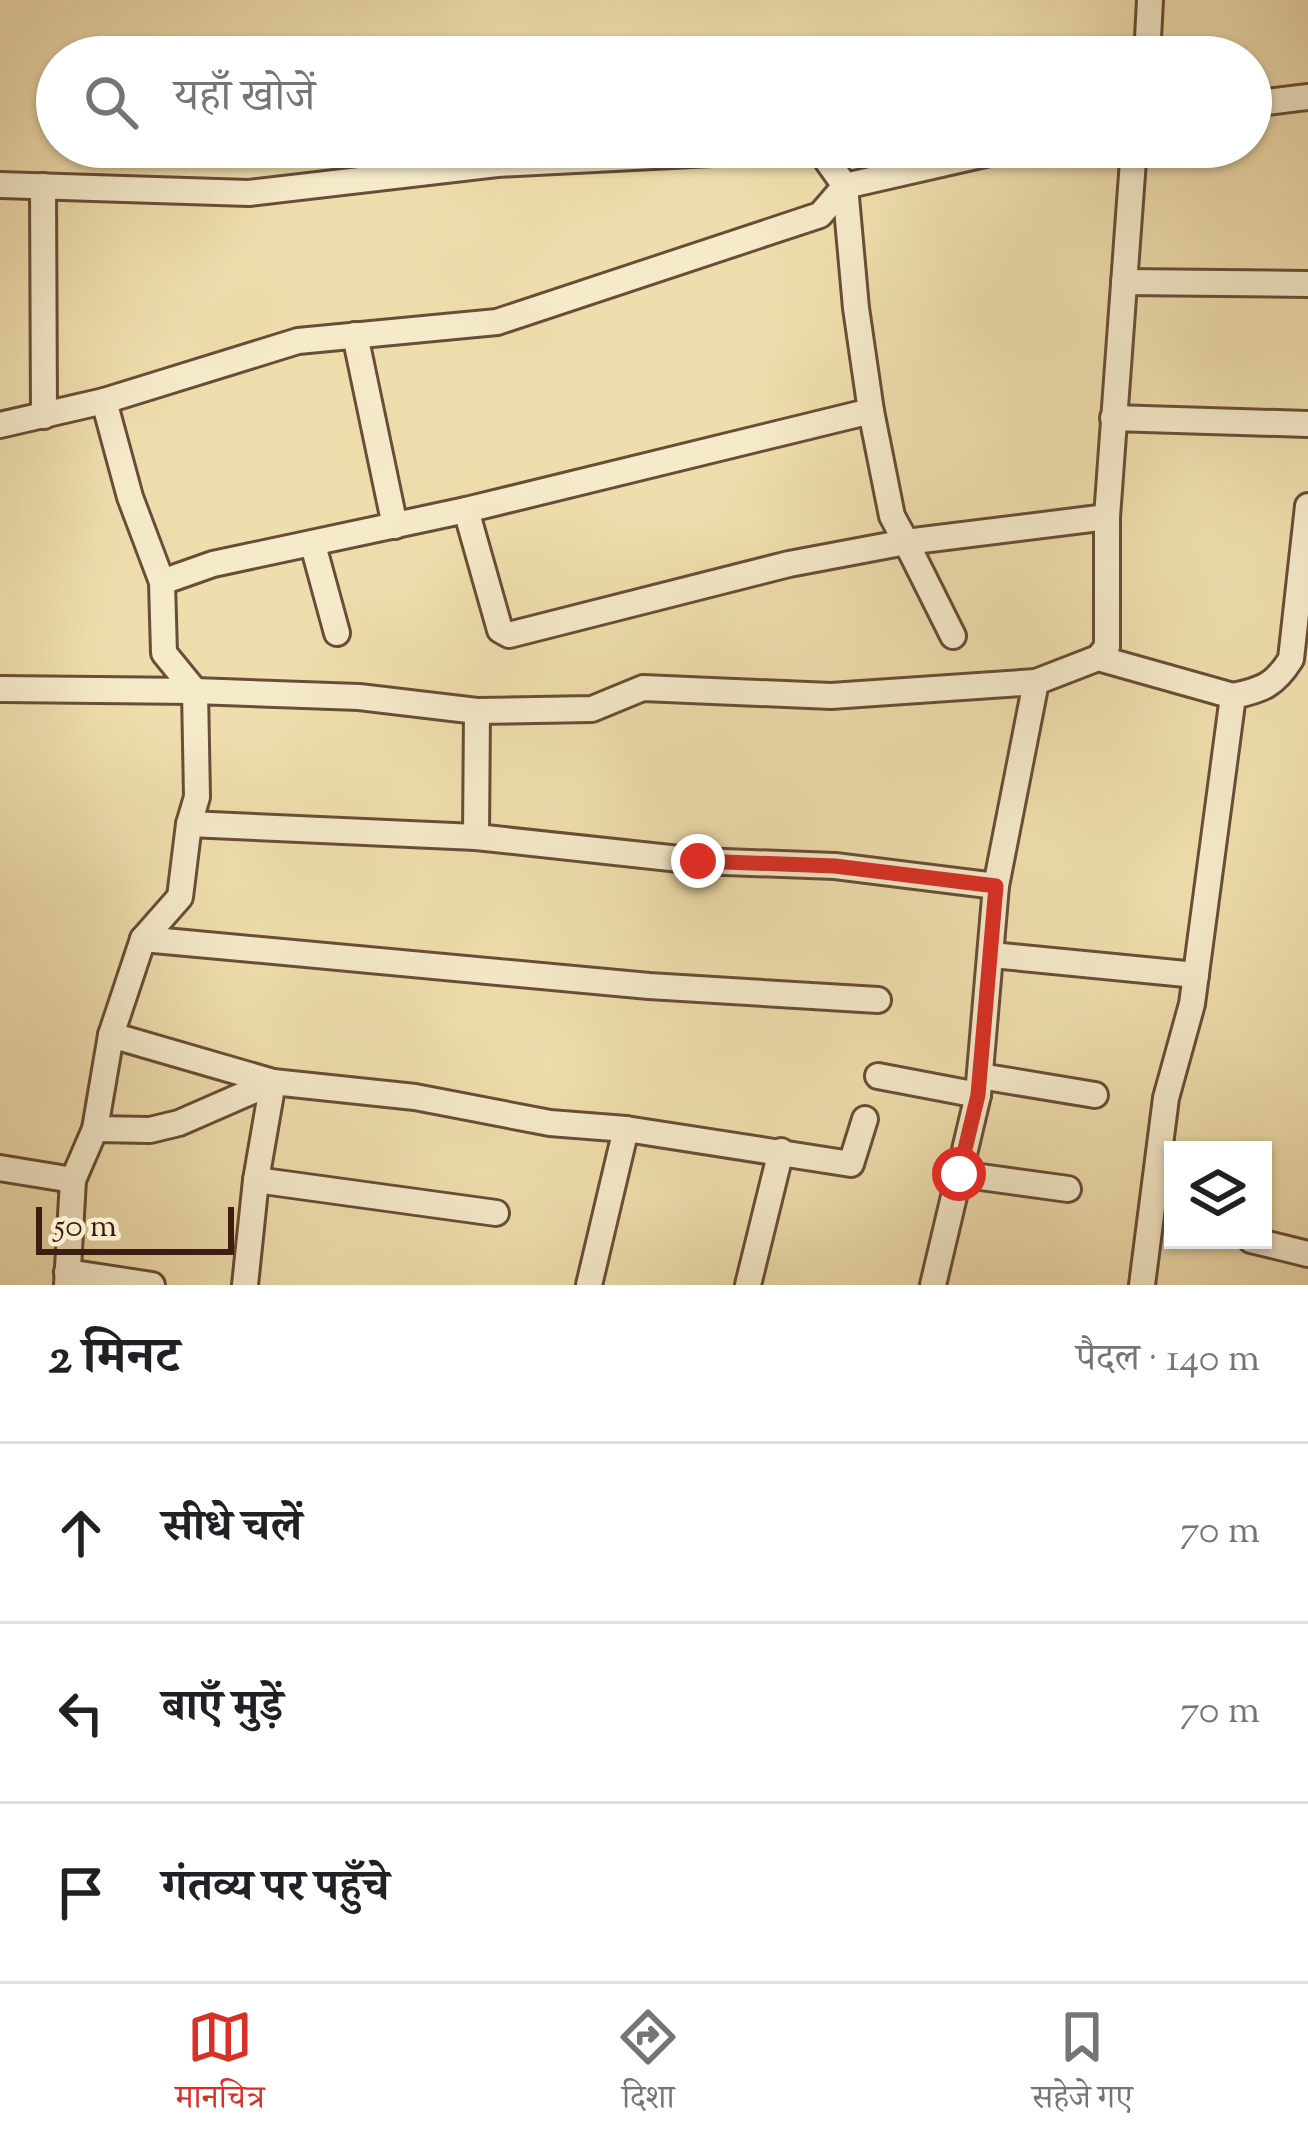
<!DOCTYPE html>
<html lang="hi">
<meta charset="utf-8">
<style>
:root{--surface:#fff;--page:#f2f2f2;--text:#202124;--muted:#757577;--line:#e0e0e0;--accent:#d93025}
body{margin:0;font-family:"Sorts Mill Goudy","Noto Serif Devanagari",serif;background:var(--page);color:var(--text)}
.controls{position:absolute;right:36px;bottom:36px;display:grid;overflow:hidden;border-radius:0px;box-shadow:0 3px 9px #0004}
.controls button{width:108px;height:108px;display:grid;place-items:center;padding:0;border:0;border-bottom:3px solid var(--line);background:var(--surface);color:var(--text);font:60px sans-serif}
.scale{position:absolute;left:36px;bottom:30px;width:198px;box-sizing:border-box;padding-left:12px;border:6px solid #3d1d10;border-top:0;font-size:33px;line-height:42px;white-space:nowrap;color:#3d1d10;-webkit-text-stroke:9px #f5eaca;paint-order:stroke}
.stop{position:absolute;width:36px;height:36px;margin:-27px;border:9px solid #d93025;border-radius:50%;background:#fff}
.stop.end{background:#d93025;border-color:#fff;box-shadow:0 3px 12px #0008}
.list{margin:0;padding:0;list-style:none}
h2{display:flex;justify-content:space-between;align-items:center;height:156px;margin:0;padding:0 48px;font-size:51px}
h2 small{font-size:39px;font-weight:400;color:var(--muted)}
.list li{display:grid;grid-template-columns:78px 1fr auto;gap:36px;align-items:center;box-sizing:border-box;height:180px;padding:0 48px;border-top:3px solid var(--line)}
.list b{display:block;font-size:45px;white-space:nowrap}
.list em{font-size:39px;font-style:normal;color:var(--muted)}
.icon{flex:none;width:66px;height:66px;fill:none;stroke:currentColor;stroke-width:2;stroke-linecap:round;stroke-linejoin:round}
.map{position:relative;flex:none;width:1308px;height:1285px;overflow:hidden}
.search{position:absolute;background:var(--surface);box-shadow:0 3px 9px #0004;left:36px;right:36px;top:36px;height:132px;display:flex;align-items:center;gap:30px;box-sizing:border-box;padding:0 42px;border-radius:66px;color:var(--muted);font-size:45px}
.sheet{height:696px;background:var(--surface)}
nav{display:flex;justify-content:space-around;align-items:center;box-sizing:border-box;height:168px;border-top:3px solid var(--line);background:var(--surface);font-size:33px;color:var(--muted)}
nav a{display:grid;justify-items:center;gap:6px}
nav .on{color:var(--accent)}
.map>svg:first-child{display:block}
</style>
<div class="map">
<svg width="1308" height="1285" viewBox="0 0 1308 1285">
<rect width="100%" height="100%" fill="#efdead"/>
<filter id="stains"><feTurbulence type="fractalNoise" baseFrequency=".00167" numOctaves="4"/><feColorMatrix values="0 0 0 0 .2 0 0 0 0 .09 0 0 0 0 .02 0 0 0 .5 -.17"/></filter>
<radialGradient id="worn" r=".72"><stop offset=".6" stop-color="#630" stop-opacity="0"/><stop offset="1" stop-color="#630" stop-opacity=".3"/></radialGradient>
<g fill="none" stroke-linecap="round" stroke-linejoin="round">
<g stroke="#6a4d37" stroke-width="30">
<g id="minor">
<path d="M 1147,57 L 1150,0"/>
<path d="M 1251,104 L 1308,97"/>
<path d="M 0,185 L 249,193 L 497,164 L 751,151 L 821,152 L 845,186 L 856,308 L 871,411 L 466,510 L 213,564 L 162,582"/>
<path d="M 43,186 L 44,416"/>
<path d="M 1124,282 L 1308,284"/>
<path d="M 355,335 L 395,526"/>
<path d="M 871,411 L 892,516 L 906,542 L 1107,517"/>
<path d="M 1113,418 L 1308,424"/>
<path d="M 0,425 L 104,401 L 298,341 L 497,322 L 820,215 L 845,186 L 1016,147"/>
<path d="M 466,510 L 500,630 L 509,635 L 789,564 L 906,542 L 953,636"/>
<path d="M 313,545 L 337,633"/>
<path d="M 1098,658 L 1233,696"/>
<path d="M 0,689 L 195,691 L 164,653 L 162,582 L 130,497 L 104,401"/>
<path d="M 189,824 L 476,837 L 698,861 L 835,866 L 996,886"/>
<path d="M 476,837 L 477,711"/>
<path d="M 143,939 L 649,986 L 878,1000"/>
<path d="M 992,955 L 1196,975"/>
<path d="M 111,1035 L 273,1082 L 256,1180 L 245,1285"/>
<path d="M 878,1076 L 978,1095"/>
<path d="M 980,1076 L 1095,1095"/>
<path d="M 95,1129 L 150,1130 L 179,1123 L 273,1082 L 415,1097 L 550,1123 L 626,1129 L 851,1164 L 865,1119"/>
<path d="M 0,1168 L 73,1180"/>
<path d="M 959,1174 L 1068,1189"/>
<path d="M 256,1180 L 496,1213"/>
<path d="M 1251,1240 L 1308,1254"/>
<path d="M 67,1272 L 152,1285"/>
<path d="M 67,1285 L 73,1180 L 95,1129 L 111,1035 L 143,939 L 180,897 L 189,824 L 197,797 L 195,691 L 359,697 L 477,711 L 592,709 L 643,688 L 831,696 L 1036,682"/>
<path d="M 589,1285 L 626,1129"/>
<path d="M 748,1285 L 781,1151"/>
<path d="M 933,1285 L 978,1095 L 996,886 L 1036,682 L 1098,658 L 1107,647 L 1107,517 L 1134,147"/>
<path d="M 1142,1285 L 1166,1098 L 1192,1004 L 1233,696 C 1262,690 1275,685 1291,659 L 1308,506"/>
</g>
</g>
<use href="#minor" stroke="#f5eaca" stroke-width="24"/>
</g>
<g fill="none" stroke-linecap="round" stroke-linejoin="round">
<path stroke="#d93025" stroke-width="15" d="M 698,861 L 835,866 L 996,886 L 978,1095 L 959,1174"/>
</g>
<rect width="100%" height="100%" filter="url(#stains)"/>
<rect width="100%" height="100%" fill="url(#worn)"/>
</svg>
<div class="controls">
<button><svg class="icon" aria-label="layers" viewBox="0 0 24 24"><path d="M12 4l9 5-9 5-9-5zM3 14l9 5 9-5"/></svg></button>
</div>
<div class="scale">50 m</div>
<div class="stop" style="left:959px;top:1174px"></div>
<div class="stop end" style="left:698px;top:861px"></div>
<div class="search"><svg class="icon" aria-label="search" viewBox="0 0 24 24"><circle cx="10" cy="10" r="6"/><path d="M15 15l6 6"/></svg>यहाँ खोजें</div>
</div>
<section class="sheet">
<h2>2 मिनट<small>पैदल · 140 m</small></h2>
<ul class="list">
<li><svg class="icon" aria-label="ahead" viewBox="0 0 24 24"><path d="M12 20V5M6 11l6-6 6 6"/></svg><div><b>सीधे चलें</b></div><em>70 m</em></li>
<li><svg class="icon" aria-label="left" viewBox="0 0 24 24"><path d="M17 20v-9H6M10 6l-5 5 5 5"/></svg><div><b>बाएँ मुड़ें</b></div><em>70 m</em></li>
<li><svg class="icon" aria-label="arrive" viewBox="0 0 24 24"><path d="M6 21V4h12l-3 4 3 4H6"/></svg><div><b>गंतव्य पर पहुँचे</b></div></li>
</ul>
</section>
<nav>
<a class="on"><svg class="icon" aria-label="map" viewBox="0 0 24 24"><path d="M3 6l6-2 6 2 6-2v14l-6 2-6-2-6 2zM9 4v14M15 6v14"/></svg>मानचित्र</a>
<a><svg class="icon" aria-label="directions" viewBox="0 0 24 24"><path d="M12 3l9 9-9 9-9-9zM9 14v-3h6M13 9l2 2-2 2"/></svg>दिशा</a>
<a><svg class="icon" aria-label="saved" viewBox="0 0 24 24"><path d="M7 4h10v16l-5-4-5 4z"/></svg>सहेजे गए</a>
</nav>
